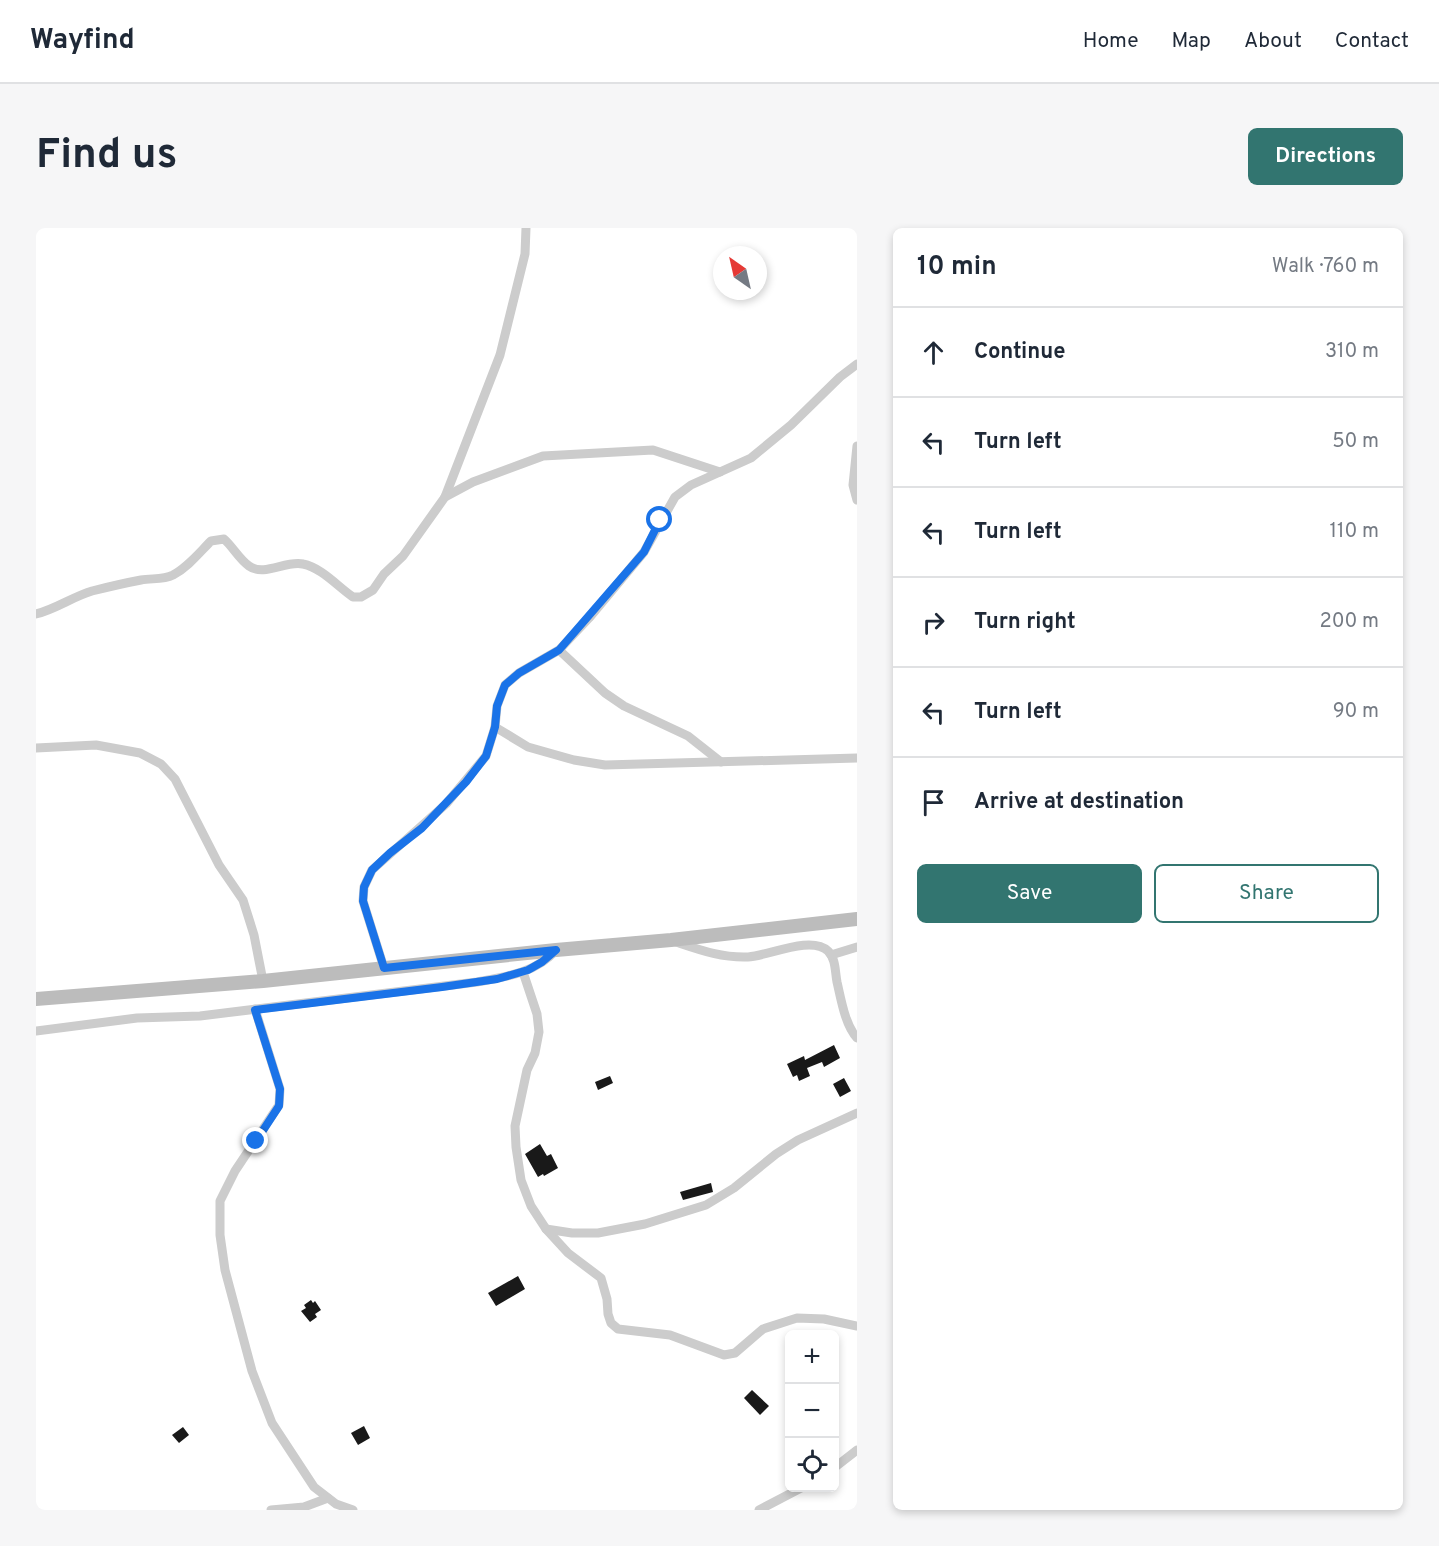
<!DOCTYPE html>
<meta charset="utf-8">
<style>
:root{--surface:#fff;--page:#f6f6f7;--text:#1f2937;--muted:#747a83;--line:#e0e1e3;--accent:#327570}
body{margin:0;font-family:Overpass,sans-serif;background:var(--page);color:var(--text)}
.controls{position:absolute;right:18px;bottom:18px;display:grid;overflow:hidden;border-radius:9px;box-shadow:0 3px 9px #0003}
.controls button{width:54px;height:54px;display:grid;place-items:center;padding:0;border:0;border-bottom:2px solid var(--line);background:var(--surface);color:var(--text);font:30px sans-serif}
.compass{position:absolute;left:677px;top:18px;width:54px;height:54px;border-radius:50%;background:var(--surface);box-shadow:0 3px 9px #0003;rotate:326deg}
.stop{position:absolute;width:18px;height:18px;margin:-14px;border:4px solid #1a73e8;border-radius:50%;background:#fff}
.stop.end{background:#1a73e8;border-color:#fff;box-shadow:0 2px 6px #0008}
.list{margin:0;padding:0;list-style:none}
h2{display:flex;justify-content:space-between;align-items:center;height:78px;margin:0;padding:0 24px;font-size:26px}
h2 small{font-size:20px;font-weight:400;color:var(--muted)}
.list li{display:grid;grid-template-columns:39px 1fr auto;gap:18px;align-items:center;box-sizing:border-box;height:90px;padding:0 24px;border-top:2px solid var(--line)}
.list b{display:block;font-size:22px;white-space:nowrap}
.list em{font-size:20px;font-style:normal;color:var(--muted)}
.actions{display:flex;gap:12px;padding:18px 24px}
.actions a{flex:1;padding:14px 0;border:2px solid var(--accent);border-radius:9px;text-align:center;font-size:21px;color:var(--accent)}
.actions .main{background:var(--accent);color:#fff}
.icon{flex:none;width:33px;height:33px;fill:none;stroke:currentColor;stroke-width:2;stroke-linecap:round;stroke-linejoin:round}
.map{position:relative;flex:none;width:821px;height:1282px;overflow:hidden;border-radius:9px}
header{display:flex;align-items:center;gap:36px;box-sizing:border-box;height:84px;padding:0 30px;background:var(--surface);border-bottom:2px solid var(--line)}
header strong{font-size:28px}
nav{display:flex;gap:33px;margin-inline-start:auto;font-size:21px}
.intro{display:flex;align-items:center;justify-content:space-between;box-sizing:border-box;height:144px;padding:0 36px}
h1{margin:0;font-size:42px}
.button{padding:15px 27px;border-radius:9px;background:var(--accent);color:#fff;font-size:21px;font-weight:700}
main{display:flex;gap:36px;padding:0 36px}
aside{flex:1;background:var(--surface);border-radius:9px;box-shadow:0 3px 9px #0003}
.map>svg:first-child{display:block}
</style>
<header>
<strong>Wayfind</strong>
<nav><a>Home</a><a>Map</a><a>About</a><a>Contact</a></nav>
</header>
<div class="intro"><h1>Find us</h1><a class="button">Directions</a></div>
<main>
<div class="map">
<svg width="821" height="1282" viewBox="0 0 821 1282">
<rect width="100%" height="100%" fill="#fff"/>
<g fill="#191919">
<path d="M 798,817 L 804,830 L 788,839 L 786,834 L 771,840 L 774,848 L 763,853 L 761,847 L 757,849 L 751,836 L 768,828 L 769,832 Z"/>
<path d="M 574,848 L 577,855 L 562,862 L 559,854 Z"/>
<path d="M 808,850 L 815,863 L 804,869 L 797,856 Z"/>
<path d="M 504,916 L 511,928 L 515,926 L 522,940 L 508,948 L 507,946 L 502,949 L 489,926 Z"/>
<path d="M 675,955 L 677,964 L 647,972 L 644,964 Z"/>
<path d="M 482,1048 L 489,1061 L 460,1078 L 452,1065 Z"/>
<path d="M 275,1072 L 277,1075 L 279,1073 L 285,1082 L 279,1086 L 281,1089 L 274,1094 L 265,1083 L 270,1080 L 268,1077 Z"/>
<path d="M 716,1162 L 733,1178 L 724,1187 L 708,1170 Z"/>
<path d="M 328,1198 L 334,1210 L 322,1217 L 315,1205 Z"/>
<path d="M 147,1199 L 153,1207 L 143,1215 L 136,1207 Z"/>
</g>
<g fill="none" stroke-linecap="round" stroke-linejoin="round">
<g stroke="#ccc" stroke-width="9">
<path d="M 821,218 L 817,257 L 821,272"/>
<path d="M 409,269 L 464,127 L 489,26 L 490,0"/>
<path d="M 0,386 C 20,381 36,369 56,363 C 72,359 89,355 105,352 C 116,350 127,352 137,347 C 152,339 163,325 175,313 L 188,311 C 197,319 203,331 213,338 C 228,349 250,332 267,336 C 286,340 301,358 317,369 L 325,369 L 337,362 L 348,346 L 367,328 L 409,269 L 437,254 L 507,228 L 617,222 L 684,244"/>
<path d="M 523,422 L 569,465 L 588,478 L 652,508 L 685,534"/>
<path d="M 459,499 L 492,519 L 538,532 L 569,537 L 821,530"/>
<path d="M 0,520 L 60,517 L 104,525 L 125,536 L 139,551 L 183,637 L 207,672 L 218,707 L 227,753"/>
<path d="M 640,714 C 664,722 686,730 712,729 C 732,728 775,707 792,723 C 800,731 799,744 801,754 C 805,771 809,797 821,810"/>
<path d="M 795,727 L 821,719"/>
<path d="M 348,740 L 327,673 L 328,659 L 336,642 L 410,576 L 450,528 L 459,499 L 461,478 L 469,457 L 483,445 L 523,422 L 553,390 L 608,324 L 639,269 L 655,257 L 715,230 L 755,197 L 804,149 L 821,136"/>
<path d="M 487,744 L 501,786 L 503,804 L 499,825 L 491,842 L 479,898 L 480,919 L 485,952 L 495,978 L 510,1001 L 532,1025 L 565,1050 L 571,1071 L 572,1086 L 575,1095 L 582,1101 L 634,1107 L 688,1127 L 699,1125 L 727,1101 L 761,1090 L 788,1091 L 821,1098"/>
<path d="M 219,781 L 244,861 L 243,877 L 199,943 L 184,973 L 184,1007 L 189,1042 L 216,1143 L 236,1195 L 278,1259 L 300,1276 L 317,1282"/>
<path d="M 0,803 L 101,790 L 164,788 L 441,754 C 469,749 500,745 520,722"/>
<path d="M 510,1001 L 536,1005 L 562,1005 L 609,996 L 670,977 L 698,960 L 740,926 L 762,912 L 821,885"/>
<path d="M 798,1240 L 821,1222"/>
<path d="M 235,1282 L 268,1279 L 292,1270"/>
<path d="M 723,1282 L 765,1260"/>
</g>
<path stroke="#bcbcbc" stroke-width="14" d="M 0,771 L 227,753 L 520,722 L 635,712 L 821,691"/>
</g>
<g fill="none" stroke-linecap="round" stroke-linejoin="round">
<path stroke="#1a73e8" stroke-width="8" d="M 220,913 L 243,878 L 244,861 L 219,782 L 406,759 L 461,751 L 492,742 L 506,734 L 520,722 L 348,740 L 327,673 L 328,659 L 336,642 L 354,625 L 386,600 L 430,554 L 450,528 L 459,499 L 461,478 L 469,457 L 483,445 L 523,422 L 608,324 L 624,292"/>
</g>
</svg>
<div class="controls">
<button>+</button>
<button>−</button>
<button><svg class="icon" aria-label="locate" viewBox="0 0 24 24"><circle cx="12" cy="12" r="6"/><path d="M12 2v4M12 18v4M2 12h4M18 12h4"/></svg></button>
</div>
<svg class="compass" viewBox="-18 -18 36 36"><path d="M0-13l5 13h-10z" fill="#e53935"/><path d="M0 13l5-13h-10z" fill="#747a83"/></svg>
<div class="stop" style="left:624px;top:292px"></div>
<div class="stop end" style="left:220px;top:913px"></div>
</div>
<aside>
<h2>10 min<small>Walk · 760 m</small></h2>
<ul class="list">
<li><svg class="icon" aria-label="ahead" viewBox="0 0 24 24"><path d="M12 20V5M6 11l6-6 6 6"/></svg><div><b>Continue</b></div><em>310 m</em></li>
<li><svg class="icon" aria-label="left" viewBox="0 0 24 24"><path d="M17 20v-9H6M10 6l-5 5 5 5"/></svg><div><b>Turn left</b></div><em>50 m</em></li>
<li><svg class="icon" aria-label="left" viewBox="0 0 24 24"><path d="M17 20v-9H6M10 6l-5 5 5 5"/></svg><div><b>Turn left</b></div><em>110 m</em></li>
<li><svg class="icon" aria-label="right" viewBox="0 0 24 24"><path d="M7 20v-9h11M14 6l5 5-5 5"/></svg><div><b>Turn right</b></div><em>200 m</em></li>
<li><svg class="icon" aria-label="left" viewBox="0 0 24 24"><path d="M17 20v-9H6M10 6l-5 5 5 5"/></svg><div><b>Turn left</b></div><em>90 m</em></li>
<li><svg class="icon" aria-label="arrive" viewBox="0 0 24 24"><path d="M6 21V4h12l-3 4 3 4H6"/></svg><div><b>Arrive at destination</b></div></li>
</ul>
<div class="actions"><a class="main">Save</a><a>Share</a></div>
</aside>
</main>
